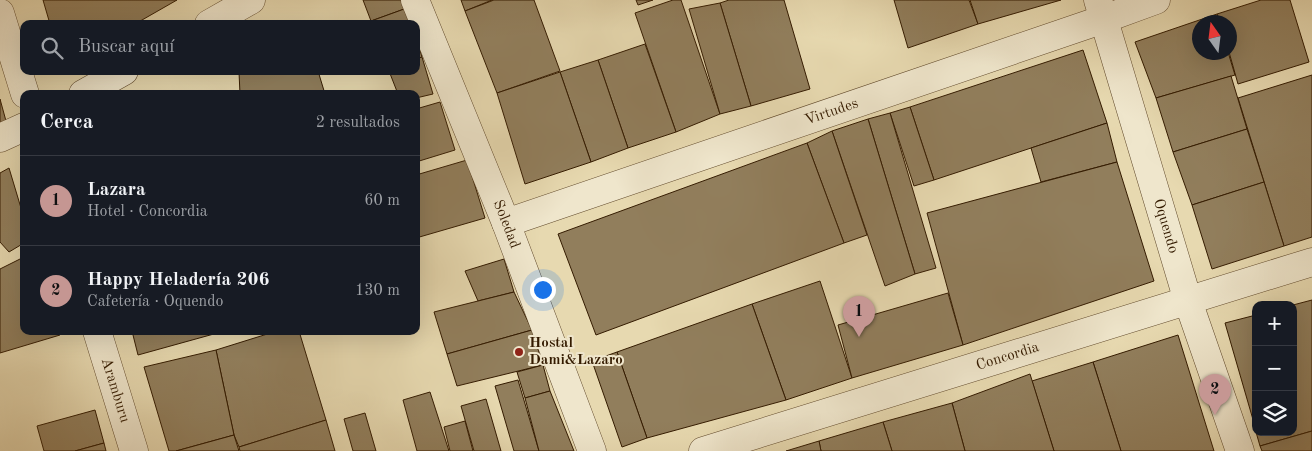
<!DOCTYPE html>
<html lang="es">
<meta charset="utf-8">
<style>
:root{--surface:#171b24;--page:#242831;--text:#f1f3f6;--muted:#9ea1a6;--line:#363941;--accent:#c59692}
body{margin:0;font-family:"Old Standard TT",serif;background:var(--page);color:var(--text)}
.controls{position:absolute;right:15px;bottom:15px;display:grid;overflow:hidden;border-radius:10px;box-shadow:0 5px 20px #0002}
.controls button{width:45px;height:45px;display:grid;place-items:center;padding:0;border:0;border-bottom:1px solid var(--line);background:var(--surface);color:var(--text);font:25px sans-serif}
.compass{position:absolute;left:1192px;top:15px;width:45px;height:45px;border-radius:50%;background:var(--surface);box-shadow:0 5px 20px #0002;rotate:346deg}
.you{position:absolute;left:542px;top:289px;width:18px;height:18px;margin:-12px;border:4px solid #fff;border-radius:50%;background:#1a73e8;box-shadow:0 0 0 8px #1a73e833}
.badge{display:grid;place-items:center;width:32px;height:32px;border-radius:50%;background:var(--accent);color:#111;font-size:16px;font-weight:700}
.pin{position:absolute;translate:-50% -41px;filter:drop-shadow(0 1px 2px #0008)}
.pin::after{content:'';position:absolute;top:26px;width:18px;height:15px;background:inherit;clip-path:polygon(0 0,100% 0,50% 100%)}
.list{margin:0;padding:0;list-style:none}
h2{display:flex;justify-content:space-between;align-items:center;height:65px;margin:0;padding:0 20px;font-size:21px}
h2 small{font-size:16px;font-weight:400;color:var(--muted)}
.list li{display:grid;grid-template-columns:32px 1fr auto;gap:15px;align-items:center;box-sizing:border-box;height:90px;padding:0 20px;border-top:1px solid var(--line)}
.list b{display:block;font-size:19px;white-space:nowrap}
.list p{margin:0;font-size:16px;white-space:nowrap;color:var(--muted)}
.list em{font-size:16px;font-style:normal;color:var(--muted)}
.icon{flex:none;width:28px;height:28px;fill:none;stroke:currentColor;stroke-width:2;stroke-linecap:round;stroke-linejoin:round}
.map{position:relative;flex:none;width:1312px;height:451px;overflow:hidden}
.search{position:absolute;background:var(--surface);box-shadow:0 5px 20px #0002;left:20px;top:20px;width:400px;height:55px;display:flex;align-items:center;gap:12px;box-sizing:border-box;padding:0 18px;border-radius:10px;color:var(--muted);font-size:19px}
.panel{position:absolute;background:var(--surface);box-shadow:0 5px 20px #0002;left:20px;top:90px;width:400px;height:245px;border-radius:10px}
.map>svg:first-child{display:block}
</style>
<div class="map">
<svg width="1312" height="451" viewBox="0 0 1312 451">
<rect width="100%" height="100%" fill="#e7d9b0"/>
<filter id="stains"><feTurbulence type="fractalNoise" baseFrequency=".004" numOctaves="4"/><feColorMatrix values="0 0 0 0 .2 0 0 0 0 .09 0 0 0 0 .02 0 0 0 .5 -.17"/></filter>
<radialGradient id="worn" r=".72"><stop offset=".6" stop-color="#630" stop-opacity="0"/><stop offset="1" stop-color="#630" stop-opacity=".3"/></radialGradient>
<g fill="#917e5c" stroke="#341b00">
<path d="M 43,0 L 177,0 L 135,24 L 50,24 Z"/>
<path d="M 363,0 L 404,0 L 407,8 L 371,21 Z"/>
<path d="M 461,0 L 492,0 L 465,11 Z"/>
<path d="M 494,0 L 534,0 L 560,71 L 497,93 L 465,11 Z"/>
<path d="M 636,0 L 653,0 L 638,5 Z"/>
<path d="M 673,0 L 681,0 L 720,114 L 676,132 L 635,13 Z"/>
<path d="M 729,0 L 784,0 L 810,89 L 751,106 L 720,3 Z"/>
<path d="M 894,0 L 969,0 L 978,24 L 908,48 Z"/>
<path d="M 970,0 L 1061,0 L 978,24 Z"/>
<path d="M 1261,0 L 1290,0 L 1309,62 L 1238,84 L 1229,52 L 1230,22 L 1220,22 L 1217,14 Z"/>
<path d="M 720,3 L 751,106 L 720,114 L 689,9 Z"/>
<path d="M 407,8 L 412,24 L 372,24 L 371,21 Z"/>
<path d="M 1217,14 L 1220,22 L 1200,22 L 1200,52 L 1228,52 L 1235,75 L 1156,98 L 1135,42 Z"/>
<path d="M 416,37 L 422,57 L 416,59 Z"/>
<path d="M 645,44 L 676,132 L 628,148 L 598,60 Z"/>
<path d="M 1083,50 L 1107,123 L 934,180 L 910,107 Z"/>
<path d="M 422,57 L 433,94 L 416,98 L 416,94 L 398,94 L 389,71 L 416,71 L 416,59 Z"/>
<path d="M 598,60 L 628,148 L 591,162 L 560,72 Z"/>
<path d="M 241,71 L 318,71 L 325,94 L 240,94 L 239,72 Z"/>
<path d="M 560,72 L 591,162 L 525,184 L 497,93 Z"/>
<path d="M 1312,75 L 1312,237 L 1284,246 L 1238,98 Z"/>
<path d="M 1231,76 L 1247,129 L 1173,152 L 1156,98 Z"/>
<path d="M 0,99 L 6,121 L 0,124 Z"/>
<path d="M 440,102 L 455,150 L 416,162 L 416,109 Z"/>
<path d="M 910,107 L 934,180 L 914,186 L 890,113 Z"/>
<path d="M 890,113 L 936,268 L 915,274 L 868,119 Z"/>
<path d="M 868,119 L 915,274 L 885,286 L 832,131 Z"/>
<path d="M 1107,123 L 1117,162 L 1041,182 L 1031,148 Z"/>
<path d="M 1247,129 L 1264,182 L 1192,205 L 1173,152 Z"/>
<path d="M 832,131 L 867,235 L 844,243 L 807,143 Z"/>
<path d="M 807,143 L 844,243 L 596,335 L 558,234 Z"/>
<path d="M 467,160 L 485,218 L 416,238 L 416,175 Z"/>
<path d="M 1117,162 L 1154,281 L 963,345 L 927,213 Z"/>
<path d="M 9,168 L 24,218 L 24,243 L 9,252 L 0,242 L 0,173 Z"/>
<path d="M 1264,182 L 1284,246 L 1212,269 L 1192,205 Z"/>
<path d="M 24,257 L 24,331 L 59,331 L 60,335 L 0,353 L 0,269 Z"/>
<path d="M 504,259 L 514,292 L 478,301 L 465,271 Z"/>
<path d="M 820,281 L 852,378 L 786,400 L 752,304 Z"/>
<path d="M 514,292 L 532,330 L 447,354 L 434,312 Z"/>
<path d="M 948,293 L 963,345 L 852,378 L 838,325 Z"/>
<path d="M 1312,300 L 1312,431 L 1260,446 L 1256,432 L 1293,432 L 1293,305 Z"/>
<path d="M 752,304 L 786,400 L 647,438 L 617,352 Z"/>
<path d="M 1256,315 L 1256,430 L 1225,323 Z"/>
<path d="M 532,330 L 543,365 L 457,386 L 447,354 Z"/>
<path d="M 132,331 L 220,331 L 221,332 L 138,355 Z"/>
<path d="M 277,331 L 299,331 L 326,420 L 239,447 L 234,435 L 216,350 Z"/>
<path d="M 1178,335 L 1214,451 L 1121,451 L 1093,362 Z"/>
<path d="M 216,350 L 234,435 L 176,451 L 169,451 L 144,367 Z"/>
<path d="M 617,352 L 647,438 L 622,447 L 592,361 Z"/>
<path d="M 1093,362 L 1121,451 L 1054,451 L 1032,381 Z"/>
<path d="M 543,365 L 550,391 L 525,398 L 517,372 Z"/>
<path d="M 1030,374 L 1054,451 L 965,451 L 952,403 Z"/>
<path d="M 518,380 L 539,451 L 514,451 L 495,386 Z"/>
<path d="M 550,391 L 574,451 L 539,451 L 525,398 Z"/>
<path d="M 430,392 L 449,451 L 417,451 L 403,400 Z"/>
<path d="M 486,399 L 501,451 L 474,451 L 461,406 Z"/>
<path d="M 952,403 L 965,451 L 892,451 L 883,422 Z"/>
<path d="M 95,410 L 104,443 L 75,451 L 44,451 L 37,426 Z"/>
<path d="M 365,413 L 376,451 L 353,451 L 344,419 Z"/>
<path d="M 326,420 L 335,451 L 240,451 L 239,447 Z"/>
<path d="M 465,421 L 473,451 L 450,451 L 444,427 Z"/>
<path d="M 883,422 L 892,451 L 821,451 L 819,441 Z"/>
<path d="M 1312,431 L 1312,451 L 1262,451 L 1260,446 Z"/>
<path d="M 234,435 L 239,451 L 176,451 Z"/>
<path d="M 819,441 L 821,451 L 786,451 Z"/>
<path d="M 104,443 L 106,451 L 75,451 Z"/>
</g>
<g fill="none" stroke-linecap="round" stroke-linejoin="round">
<g stroke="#614a2c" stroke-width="29">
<g id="street">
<path id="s1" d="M 415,0 L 506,223 L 592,451"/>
<path id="s2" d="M 1098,0 L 1188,301 L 1240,451"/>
<path d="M 0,13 L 25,94"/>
<path d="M 209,24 L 251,0"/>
<path d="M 83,94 L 124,71"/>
<path d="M 0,138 L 24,127"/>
<path id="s3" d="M 506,223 L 1104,19 L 1156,0"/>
<path id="s4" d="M 97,331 L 134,451"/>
<path id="s5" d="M 703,451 L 1312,262"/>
</g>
</g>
<use href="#street" stroke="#efe6cc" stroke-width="28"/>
</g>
<circle fill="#8f2418" stroke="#efe6cc" stroke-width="2" cx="519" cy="352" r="5"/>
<g text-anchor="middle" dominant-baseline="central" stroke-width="4" stroke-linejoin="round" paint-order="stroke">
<g font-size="15" fill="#341b00" stroke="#efe6cc">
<text stroke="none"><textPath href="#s3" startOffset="344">Virtudes</textPath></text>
<text stroke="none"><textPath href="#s1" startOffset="242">Soledad</textPath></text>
<text stroke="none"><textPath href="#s2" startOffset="236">Oquendo</textPath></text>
<text stroke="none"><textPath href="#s5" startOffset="319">Concordia</textPath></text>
<text stroke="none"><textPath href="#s4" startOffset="62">Aramburu</textPath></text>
</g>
<g font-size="15" font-weight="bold" fill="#341b00" stroke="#efe6cc" text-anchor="start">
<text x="529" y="343">Hostal<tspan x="529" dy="17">Dami&amp;Lazaro</tspan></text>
</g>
</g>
<rect width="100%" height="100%" filter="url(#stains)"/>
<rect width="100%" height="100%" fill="url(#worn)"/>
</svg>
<div class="controls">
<button>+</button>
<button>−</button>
<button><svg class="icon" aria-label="layers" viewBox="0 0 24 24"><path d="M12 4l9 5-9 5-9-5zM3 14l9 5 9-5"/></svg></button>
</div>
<svg class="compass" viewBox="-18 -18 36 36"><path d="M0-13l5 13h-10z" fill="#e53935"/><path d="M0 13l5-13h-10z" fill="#9ea1a6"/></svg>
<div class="you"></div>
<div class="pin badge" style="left:859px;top:337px">1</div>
<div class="pin badge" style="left:1215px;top:415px">2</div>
<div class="search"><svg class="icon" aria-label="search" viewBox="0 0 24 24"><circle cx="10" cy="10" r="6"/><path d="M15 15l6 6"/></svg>Buscar aquí</div>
<section class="panel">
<h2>Cerca<small>2 resultados</small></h2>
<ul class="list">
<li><span class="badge">1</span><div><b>Lazara</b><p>Hotel · Concordia</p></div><em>60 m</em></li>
<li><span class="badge">2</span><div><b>Happy Heladería 206</b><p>Cafetería · Oquendo</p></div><em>130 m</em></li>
</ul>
</section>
</div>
